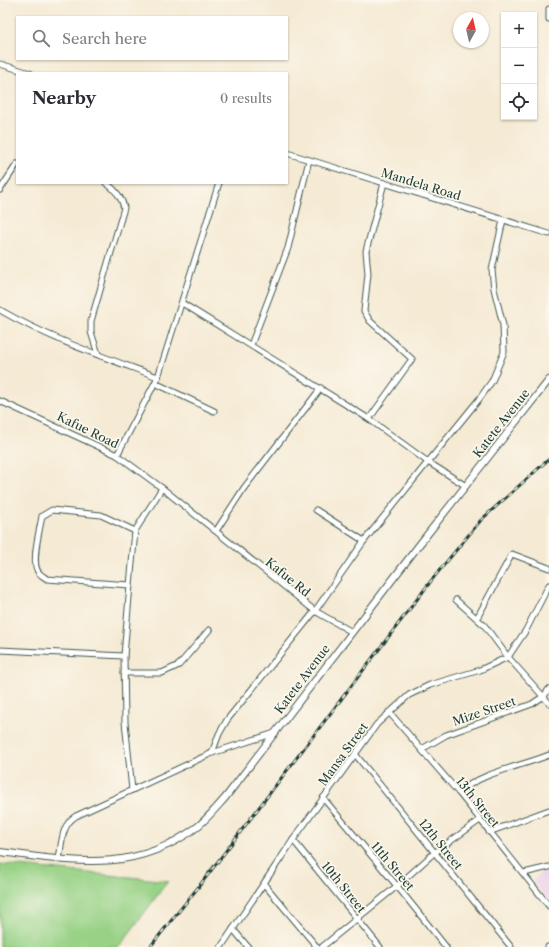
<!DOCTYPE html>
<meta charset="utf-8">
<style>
:root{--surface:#fff;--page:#f7f7f7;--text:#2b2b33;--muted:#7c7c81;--line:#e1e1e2}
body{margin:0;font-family:"Libre Caslon Text",serif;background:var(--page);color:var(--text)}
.controls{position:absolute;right:12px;top:12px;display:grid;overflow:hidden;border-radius:0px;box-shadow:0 1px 3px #0004}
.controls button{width:36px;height:36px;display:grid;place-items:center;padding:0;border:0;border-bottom:1px solid var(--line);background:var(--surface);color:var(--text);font:20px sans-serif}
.compass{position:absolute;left:453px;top:12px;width:36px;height:36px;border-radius:50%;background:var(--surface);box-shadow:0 1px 3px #0004;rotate:8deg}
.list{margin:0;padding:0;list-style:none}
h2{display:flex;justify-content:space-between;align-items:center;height:52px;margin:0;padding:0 16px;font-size:17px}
h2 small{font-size:13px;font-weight:400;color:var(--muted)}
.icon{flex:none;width:22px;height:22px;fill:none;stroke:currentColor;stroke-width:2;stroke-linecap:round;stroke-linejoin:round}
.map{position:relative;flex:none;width:549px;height:947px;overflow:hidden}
.search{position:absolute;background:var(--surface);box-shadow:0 1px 3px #0004;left:16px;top:16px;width:272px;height:44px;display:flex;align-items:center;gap:10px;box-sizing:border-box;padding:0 14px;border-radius:0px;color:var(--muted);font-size:15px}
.panel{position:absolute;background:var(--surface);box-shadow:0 1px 3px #0004;left:16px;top:72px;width:272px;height:112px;border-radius:0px}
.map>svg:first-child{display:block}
</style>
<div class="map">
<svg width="549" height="947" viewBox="0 0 549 947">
<rect width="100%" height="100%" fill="#fbf7ec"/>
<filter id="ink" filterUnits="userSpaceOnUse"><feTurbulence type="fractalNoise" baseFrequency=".025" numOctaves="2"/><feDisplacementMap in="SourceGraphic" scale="8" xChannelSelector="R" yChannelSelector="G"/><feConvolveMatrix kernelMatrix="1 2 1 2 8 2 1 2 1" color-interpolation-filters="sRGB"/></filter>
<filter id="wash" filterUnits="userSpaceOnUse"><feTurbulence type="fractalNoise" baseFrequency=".012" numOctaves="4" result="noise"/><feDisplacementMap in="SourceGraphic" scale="16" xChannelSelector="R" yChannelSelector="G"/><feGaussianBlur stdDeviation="0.9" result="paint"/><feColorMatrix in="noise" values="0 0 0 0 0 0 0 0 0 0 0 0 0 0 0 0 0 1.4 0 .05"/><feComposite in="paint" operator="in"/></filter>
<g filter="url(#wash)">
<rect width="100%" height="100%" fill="#f5ead4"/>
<path fill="#ebd1eb" d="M 549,871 L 549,902 L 533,881 L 540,874 Z"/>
<path fill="#98d286" stroke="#5c885d" d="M 0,864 L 168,881 L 119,947 L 0,947 Z"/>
</g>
<g filter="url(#ink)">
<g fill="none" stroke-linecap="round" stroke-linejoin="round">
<g stroke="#3f574c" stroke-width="7">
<g id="minor">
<path d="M 549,9 L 549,19"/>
<path d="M 0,64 L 30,73"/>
<path d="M 287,153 L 549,234"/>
<path d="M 0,190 L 17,164"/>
<path d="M 182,303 L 369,419 L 428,462 L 364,541 L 315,611 L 227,720 L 219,734 L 212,753"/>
<path d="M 0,310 C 50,339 104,357 158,377"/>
<path d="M 251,345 L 288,248 L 309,160"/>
<path d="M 98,354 L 91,332 L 91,321 L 124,208 C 122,197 116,190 106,183"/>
<path d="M 155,383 L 214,411"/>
<path d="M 0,401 L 117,455 L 162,488 L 315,611 L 352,632"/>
<path d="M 369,419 L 412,359 L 370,321 L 364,311 L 368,274 L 366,251 L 384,183"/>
<path d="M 117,455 L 158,377 L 219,183"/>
<path d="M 466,486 L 428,462 L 480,398 L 492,381 L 504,352 L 503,325 L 494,289 L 492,270 L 503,220"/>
<path d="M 316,510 L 364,541"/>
<path d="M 216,531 L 244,488 L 321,388"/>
<path d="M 130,585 L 47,579 C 44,577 41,575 39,573 C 30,564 40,529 42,516 L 52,510 L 101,515 L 135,531"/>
<path d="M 456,600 L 484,625 L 508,657 L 549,703"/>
<path d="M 477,618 L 512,554 L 549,568"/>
<path d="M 0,650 L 124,656"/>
<path d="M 124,673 L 162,673 L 179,665 L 209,630"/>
<path d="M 389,712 L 459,793 L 549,906"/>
<path d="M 422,749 L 446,735 L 532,704 L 544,696 L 549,689"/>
<path d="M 355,754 L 511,947"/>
<path d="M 132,790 L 125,722 L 124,656 L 130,585 L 135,531 L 162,488"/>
<path d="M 459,793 C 481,772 520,767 549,755"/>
<path d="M 323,798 L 397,886 L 446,947"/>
<path d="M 489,832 L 549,810"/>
<path d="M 293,840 L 380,947"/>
<path d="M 59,859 C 62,843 61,825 76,816 L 212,753 L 275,733"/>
<path d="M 524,873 L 549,867"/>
<path d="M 264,884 L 317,947"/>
<path d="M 233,929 L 248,947"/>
<path d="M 221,947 L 293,840 L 377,724 L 409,695 L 430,685 L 480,670 L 508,657 L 526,630 L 549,585"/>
<path d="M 322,947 L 397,886 L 434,853 L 480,820"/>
<path d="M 548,947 L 549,947"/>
</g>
</g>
<g stroke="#3f574c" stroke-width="8">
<path id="tertiary" d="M 0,852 C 73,861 133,875 197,827 C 207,819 216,808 225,798 L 419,545 L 549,380"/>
</g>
<use href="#minor" stroke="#fff" stroke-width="5"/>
<use href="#tertiary" stroke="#fff" stroke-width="6"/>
<g stroke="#1f3d34" stroke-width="3">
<path id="rail" d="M 150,947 L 200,885 L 434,577 L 481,520 L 549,459"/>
</g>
<use href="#rail" stroke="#fbf7ec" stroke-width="1.5" stroke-dasharray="4.5" stroke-linecap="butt"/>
</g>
</g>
<g text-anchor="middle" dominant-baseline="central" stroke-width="3.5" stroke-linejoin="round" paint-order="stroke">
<g font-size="12" fill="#1f3d34" stroke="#fbf7ec">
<text transform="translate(421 184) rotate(17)">Mandela Road</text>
<text transform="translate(501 423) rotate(-52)">Katete Avenue</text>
<text transform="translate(88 430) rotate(26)">Kafue Road</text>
<text transform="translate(288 577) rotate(39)">Kafue Rd</text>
<text transform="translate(302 679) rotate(-53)">Katete Avenue</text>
<text transform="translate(484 711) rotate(-19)">Mize Street</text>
<text transform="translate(343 754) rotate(-54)">Mansa Street</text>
<text transform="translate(478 802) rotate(51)">13th Street</text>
<text transform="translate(441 844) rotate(51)">12th Street</text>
<text transform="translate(393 866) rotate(50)">11th Street</text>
<text transform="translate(344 887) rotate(51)">10th Street</text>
</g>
</g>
</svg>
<div class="controls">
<button>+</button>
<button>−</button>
<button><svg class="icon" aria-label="locate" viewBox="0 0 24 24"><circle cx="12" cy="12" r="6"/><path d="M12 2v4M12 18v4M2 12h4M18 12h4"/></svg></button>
</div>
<svg class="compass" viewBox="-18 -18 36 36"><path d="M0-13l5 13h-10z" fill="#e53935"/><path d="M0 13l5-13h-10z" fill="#7c7c81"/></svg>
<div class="search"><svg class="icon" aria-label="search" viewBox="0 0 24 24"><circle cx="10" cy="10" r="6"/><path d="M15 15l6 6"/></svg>Search here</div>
<section class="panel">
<h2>Nearby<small>0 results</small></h2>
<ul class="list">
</ul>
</section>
</div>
